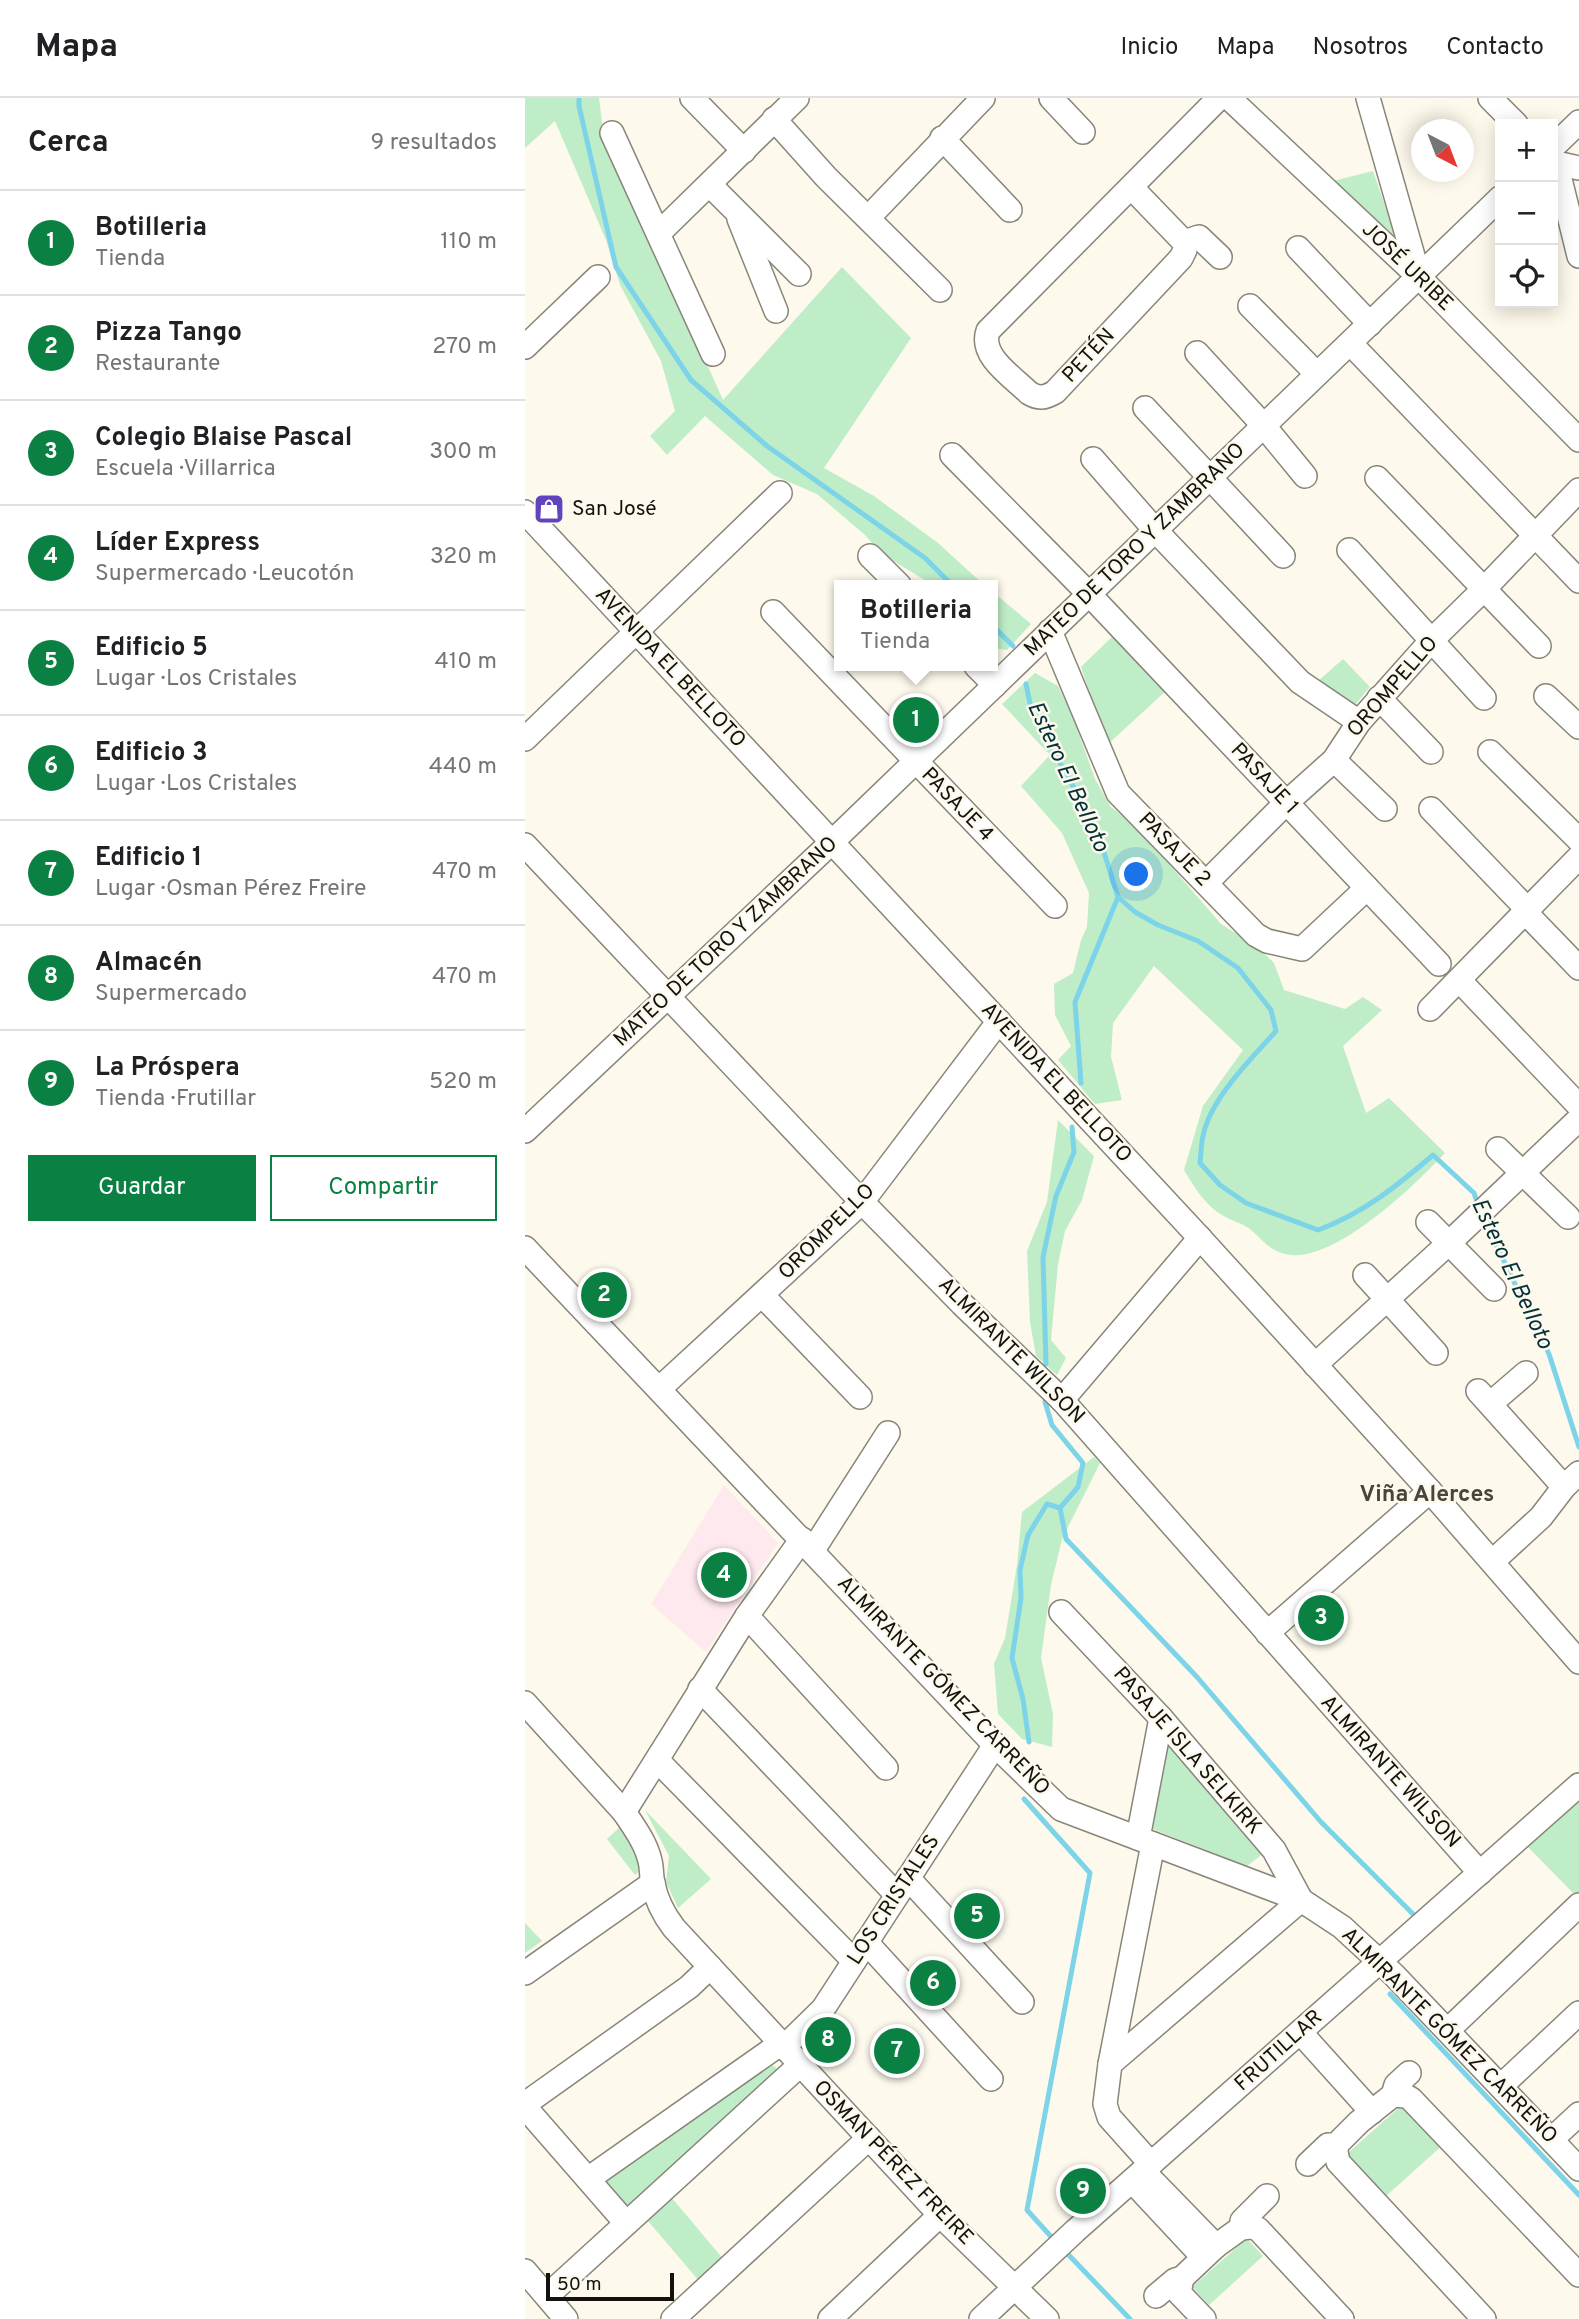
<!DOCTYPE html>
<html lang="es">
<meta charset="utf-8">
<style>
:root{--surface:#fff;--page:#f6f6f6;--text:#202124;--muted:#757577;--line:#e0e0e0;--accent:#0b8043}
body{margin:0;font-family:Overpass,sans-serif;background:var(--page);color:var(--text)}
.controls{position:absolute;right:21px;top:21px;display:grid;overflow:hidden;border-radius:0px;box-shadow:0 4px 18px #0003}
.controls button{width:63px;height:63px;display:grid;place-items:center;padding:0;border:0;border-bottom:2px solid var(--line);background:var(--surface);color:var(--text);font:35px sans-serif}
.compass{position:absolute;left:886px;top:21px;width:63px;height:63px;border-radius:50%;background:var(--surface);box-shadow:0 4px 18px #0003;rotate:138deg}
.scale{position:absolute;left:21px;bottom:18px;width:128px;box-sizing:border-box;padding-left:7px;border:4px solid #14120e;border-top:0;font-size:19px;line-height:24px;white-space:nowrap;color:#14120e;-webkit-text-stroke:5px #fdf9ec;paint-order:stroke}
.you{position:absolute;left:612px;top:777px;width:24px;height:24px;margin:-18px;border:5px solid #fff;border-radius:50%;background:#1a73e8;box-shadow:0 0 0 10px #1a73e833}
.badge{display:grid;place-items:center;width:46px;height:46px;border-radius:50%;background:var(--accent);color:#fff;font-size:23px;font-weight:700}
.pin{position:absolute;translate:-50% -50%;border:4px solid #fff;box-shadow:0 2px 7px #0006}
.popup{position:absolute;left:309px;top:482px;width:164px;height:91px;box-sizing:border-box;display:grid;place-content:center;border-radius:0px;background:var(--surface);filter:drop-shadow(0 2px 5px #0005);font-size:23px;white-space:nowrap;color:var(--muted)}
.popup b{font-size:26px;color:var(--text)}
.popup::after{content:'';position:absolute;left:50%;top:100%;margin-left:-14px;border:14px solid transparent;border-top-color:var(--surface)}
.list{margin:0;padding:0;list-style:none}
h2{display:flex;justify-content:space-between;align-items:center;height:91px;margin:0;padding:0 28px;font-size:30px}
h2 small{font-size:23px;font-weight:400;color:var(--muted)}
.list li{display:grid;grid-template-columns:46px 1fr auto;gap:21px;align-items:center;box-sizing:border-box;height:105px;padding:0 28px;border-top:2px solid var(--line)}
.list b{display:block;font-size:26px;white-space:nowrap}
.list p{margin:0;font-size:23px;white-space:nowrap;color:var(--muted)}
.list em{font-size:23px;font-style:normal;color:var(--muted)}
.actions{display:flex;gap:14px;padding:21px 28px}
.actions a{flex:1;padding:16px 0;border:2px solid var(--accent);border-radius:0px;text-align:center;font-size:24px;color:var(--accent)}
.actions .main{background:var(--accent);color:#fff}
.icon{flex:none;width:38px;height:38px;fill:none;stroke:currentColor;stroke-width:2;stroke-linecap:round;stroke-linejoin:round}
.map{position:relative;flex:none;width:1054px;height:2221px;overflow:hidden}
header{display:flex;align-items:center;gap:42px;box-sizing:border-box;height:98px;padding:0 35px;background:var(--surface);border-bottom:2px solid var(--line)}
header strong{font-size:33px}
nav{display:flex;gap:38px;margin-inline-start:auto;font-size:24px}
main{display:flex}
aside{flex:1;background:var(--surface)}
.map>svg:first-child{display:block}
</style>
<header>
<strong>Mapa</strong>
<nav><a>Inicio</a><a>Mapa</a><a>Nosotros</a><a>Contacto</a></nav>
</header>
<main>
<aside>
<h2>Cerca<small>9 resultados</small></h2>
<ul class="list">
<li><span class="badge">1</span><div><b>Botilleria</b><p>Tienda</p></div><em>110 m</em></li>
<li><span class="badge">2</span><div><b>Pizza Tango</b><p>Restaurante</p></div><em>270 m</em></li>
<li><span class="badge">3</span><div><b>Colegio Blaise Pascal</b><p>Escuela · Villarrica</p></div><em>300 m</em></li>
<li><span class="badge">4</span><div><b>Líder Express</b><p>Supermercado · Leucotón</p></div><em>320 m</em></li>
<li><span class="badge">5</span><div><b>Edificio 5</b><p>Lugar · Los Cristales</p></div><em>410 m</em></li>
<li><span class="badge">6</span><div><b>Edificio 3</b><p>Lugar · Los Cristales</p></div><em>440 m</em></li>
<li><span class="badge">7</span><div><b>Edificio 1</b><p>Lugar · Osman Pérez Freire</p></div><em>470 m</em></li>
<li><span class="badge">8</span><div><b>Almacén</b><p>Supermercado</p></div><em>470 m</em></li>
<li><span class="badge">9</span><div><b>La Próspera</b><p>Tienda · Frutillar</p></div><em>520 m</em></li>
</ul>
<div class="actions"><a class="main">Guardar</a><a>Compartir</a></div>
</aside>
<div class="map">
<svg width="1054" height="2221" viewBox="0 0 1054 2221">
<rect width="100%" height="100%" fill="#fdf9ec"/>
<path fill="#fee9ee" d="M 199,1387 L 253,1445 L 181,1554 L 126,1506 Z"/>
<g fill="#bfedc7">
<path d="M 0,0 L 74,0 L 78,33 L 198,302 L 317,169 L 386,240 L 299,370 L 349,398 L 413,445 L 459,487 L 408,487 L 357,456 L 340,437 L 292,396 L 248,377 L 180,318 L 142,357 L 125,338 L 150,313 L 136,263 L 95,187 L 81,142 L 30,23 L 0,50 Z"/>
<path d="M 848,73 L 871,139 L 808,83 Z"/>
<path d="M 468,494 L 506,526 L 482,552 L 468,550 Z"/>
<path d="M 590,536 L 642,592 L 582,647 L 556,569 Z"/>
<path d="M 818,561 L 845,589 L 829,608 L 792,584 Z"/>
<path d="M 510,575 L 533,588 L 546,614 L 570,681 L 586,709 L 612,729 L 696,826 L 733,849 L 749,865 L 759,892 L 820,911 L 838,899 L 857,912 L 818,948 L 841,1015 L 864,1000 L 920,1055 C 890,1087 807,1168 760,1156 C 744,1152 738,1142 726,1132 C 718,1125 706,1123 697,1117 C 680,1107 669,1089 659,1072 L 678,1008 L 718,952 L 629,868 L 588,925 L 586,959 L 597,1002 L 570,1006 L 533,962 L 546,948 L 530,917 L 529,886 L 548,875 L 556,842 L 562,829 L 564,795 L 537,735 L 496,688 L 525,657 L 477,606 Z"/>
<path d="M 533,1022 L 569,1058 L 557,1102 L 540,1133 L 533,1166 L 526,1242 L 541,1260 L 532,1277 L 511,1258 L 505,1224 L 502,1153 L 522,1104 Z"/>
<path d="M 569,1359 L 575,1365 L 537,1441 L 526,1487 L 516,1560 L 528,1616 L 527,1649 L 497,1641 L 473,1616 L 469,1566 L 480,1540 L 492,1467 L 497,1414 Z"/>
<path d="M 644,1641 L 739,1755 L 722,1768 L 625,1730 Z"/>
<path d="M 1054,1699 L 1054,1801 L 1001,1747 Z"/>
<path d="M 120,1712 L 186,1781 L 153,1810 L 141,1784 L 144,1758 Z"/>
<path d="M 95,1729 L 110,1748 L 116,1772 L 110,1777 L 82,1741 Z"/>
<path d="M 0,1825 L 17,1843 L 0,1855 Z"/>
<path d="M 243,1964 L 257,1974 L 105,2112 L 78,2081 Z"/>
<path d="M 879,2005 L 920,2045 L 861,2098 L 822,2056 Z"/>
<path d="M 147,2100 L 199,2162 L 175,2184 L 123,2123 Z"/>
<path d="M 720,2142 L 724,2143 L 738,2158 L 684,2207 L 667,2189 Z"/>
</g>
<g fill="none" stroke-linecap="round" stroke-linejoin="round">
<g stroke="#7dd4e9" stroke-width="5">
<path d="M 54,0 L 54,8 L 91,169 L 166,282 L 242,348 L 400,460 L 427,487"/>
<path d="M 468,528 L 488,548"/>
<path d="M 501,586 L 507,615 L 571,729 L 593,799 L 610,814 L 633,827 L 673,843 L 713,870 L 746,912 L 751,933 C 726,961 685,1001 678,1038 C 676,1046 676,1056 675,1065 L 695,1087 L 721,1105 L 793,1132 C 837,1116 872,1088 908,1057 L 949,1095 L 953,1107"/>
<path d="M 556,985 L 550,904 L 593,799"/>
<path d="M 958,1120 L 1024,1256 L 1054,1349"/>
<path d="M 521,1266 L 518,1159 L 531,1098 L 549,1054 L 547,1029"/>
<path d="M 535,1410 L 541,1441 L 672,1579 L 796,1724 L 888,1816"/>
<path d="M 504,1644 L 498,1601 L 487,1560 L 496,1500 L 495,1472 L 503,1437 L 522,1406 L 535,1410 L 553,1389 L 558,1365 L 527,1327 L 520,1304"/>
<path d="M 499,1701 L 565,1775 L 502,2112 L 530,2143"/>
<path d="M 865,1896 L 1054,2097"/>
<path d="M 539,2152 L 605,2221"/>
</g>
<g stroke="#898579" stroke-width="26">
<g id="minor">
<path d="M 167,0 L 219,53"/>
<path d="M 526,0 L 558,34"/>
<path d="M 704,0 L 894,179 L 1054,342"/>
<path d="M 843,0 L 894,179"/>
<path d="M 965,0 L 991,26"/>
<path d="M 249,21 L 301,79 L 415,192"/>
<path d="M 87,35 L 188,256"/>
<path d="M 417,40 L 485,112"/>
<path d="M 1028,49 L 1054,24"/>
<path d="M 1054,70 L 1031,65 L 1054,158"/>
<path d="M 185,87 L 274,176"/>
<path d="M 607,90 L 659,144 L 660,152 L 656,160 L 530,294 C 520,300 514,301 504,295 C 488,279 454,258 463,233 L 694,0"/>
<path d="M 343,120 L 458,0"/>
<path d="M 214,121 L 251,213"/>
<path d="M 134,135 L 272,0"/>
<path d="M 659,144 L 674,139 L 695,159"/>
<path d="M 773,150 L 845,226"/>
<path d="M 725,208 L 792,276"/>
<path d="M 825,245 L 1054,483"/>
<path d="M 0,249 L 73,179"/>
<path d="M 672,255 L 739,328 L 780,378"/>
<path d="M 620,310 L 758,458"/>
<path d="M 427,357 L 564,496 L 914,866"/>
<path d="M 568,361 L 630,432 L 775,584 L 834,624"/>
<path d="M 852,380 L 1014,548"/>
<path d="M 0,414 L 675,1140 L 905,1393 L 1054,1564"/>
<path d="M 824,452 L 959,600"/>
<path d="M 345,458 L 374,487"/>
<path d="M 248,514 L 530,808"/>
<path d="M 525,533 L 593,695 L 731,837 L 742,843 L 777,851 L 842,790"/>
<path d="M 451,568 L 470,587"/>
<path d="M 1021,598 L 1054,629"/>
<path d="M 854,600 L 906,654"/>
<path d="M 0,641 L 255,395"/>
<path d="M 965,654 L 1054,742"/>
<path d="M 809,662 L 860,711"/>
<path d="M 906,711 L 1003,812"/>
<path d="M 0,747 L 337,1104 L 437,1206 L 537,1302 L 955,1775"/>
<path d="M 681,785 L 761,705 L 809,662 L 834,624 L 907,542 L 960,490 L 1054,392"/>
<path d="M 1000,814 L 1054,870"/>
<path d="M 934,882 L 1054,1008"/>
<path d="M 905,911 L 1054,759"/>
<path d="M 0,1033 L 307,744 L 975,100"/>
<path d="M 973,1051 L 1043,1119"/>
<path d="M 903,1124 L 969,1191"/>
<path d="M 0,1150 L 470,1647 L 536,1711 L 776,1802 L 817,1829 L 869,1877 L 1054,2071"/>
<path d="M 840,1177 L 911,1255"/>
<path d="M 237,1197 L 335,1299"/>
<path d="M 790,1267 L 924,1145 L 1054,1021"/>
<path d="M 134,1291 L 337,1104 L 474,923"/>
<path d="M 953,1293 L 1039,1389"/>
<path d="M 537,1302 L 675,1140"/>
<path d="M 965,1306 L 1001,1275"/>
<path d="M 288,1452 L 363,1335"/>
<path d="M 968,1463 L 1016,1419 L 1039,1389 L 1054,1375"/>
<path d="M 536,1514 L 636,1620 L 749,1752 L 776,1802 L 585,1966"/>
<path d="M 222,1518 L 361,1670"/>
<path d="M 742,1535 L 905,1393"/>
<path d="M 175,1591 L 372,1797"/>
<path d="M 0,1605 L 99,1714 C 109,1729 121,1745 125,1763 C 127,1770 126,1778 128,1785 C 131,1802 139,1817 149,1830 L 415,2117 L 522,2221"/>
<path d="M 132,1662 L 329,1863"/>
<path d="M 99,1714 L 222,1518 L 277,1441"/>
<path d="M 613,1740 L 636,1620"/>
<path d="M 383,1780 L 497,1904"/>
<path d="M 341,1844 L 466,1981"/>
<path d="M 0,1875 L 128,1785"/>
<path d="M 923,1932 L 1054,1807"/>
<path d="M 775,1934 L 847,2014"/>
<path d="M 258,1950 L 298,1911 L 470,1647"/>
<path d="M 976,1988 L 1054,1915"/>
<path d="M 868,1997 L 881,1998 L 886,2001 L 1054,2177"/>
<path d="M 0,2006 L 164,1889 L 185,1869"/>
<path d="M 0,2009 L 101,2125"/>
<path d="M 1027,2041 L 1054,2016"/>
<path d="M 810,2048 L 813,2064 L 959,2221"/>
<path d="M 626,2066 L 584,2019 L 580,2006 L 585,1966 L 628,1746"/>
<path d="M 783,2066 L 803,2047 L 810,2048 L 834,2024 L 868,1997 L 871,1987 L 884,1975"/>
<path d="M 618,2073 L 691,2148"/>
<path d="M 63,2081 L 255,1946"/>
<path d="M 607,2083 L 678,2159"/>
<path d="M 716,2130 L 727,2129 L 733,2131 L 817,2221"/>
<path d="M 0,2173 L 41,2221"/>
<path d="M 657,2180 L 654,2195 L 679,2221"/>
<path d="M 22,2198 L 275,1967"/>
<path d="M 631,2198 L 650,2182 L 657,2180 L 691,2148 L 716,2130 L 717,2123 L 742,2098"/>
<path d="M 148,2221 L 344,2040"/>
<path d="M 305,2221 L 415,2117"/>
<path d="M 456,2221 L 550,2133 L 1054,1687"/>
</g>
</g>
<use href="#minor" stroke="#fff" stroke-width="23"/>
</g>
<defs>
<g id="shop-square" transform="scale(1.575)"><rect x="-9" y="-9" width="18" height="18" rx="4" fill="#6144bd" stroke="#fdf9ec"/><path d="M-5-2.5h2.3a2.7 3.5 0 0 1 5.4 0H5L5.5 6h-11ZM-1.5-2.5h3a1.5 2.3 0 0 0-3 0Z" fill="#fff"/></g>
</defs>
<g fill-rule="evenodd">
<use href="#shop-square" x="24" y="411"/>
</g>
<g text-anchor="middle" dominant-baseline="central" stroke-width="5" stroke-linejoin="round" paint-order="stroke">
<g font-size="21" fill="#14120e" stroke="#fdf9ec">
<text transform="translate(882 169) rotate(44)">JOSÉ URIBE</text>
<text transform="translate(564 258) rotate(-47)">PETÉN</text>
<text transform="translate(610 452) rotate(-44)">MATEO DE TORO Y ZAMBRANO</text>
<text transform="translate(145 570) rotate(47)">AVENIDA EL BELLOTO</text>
<text transform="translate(868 589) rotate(-49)">OROMPELLO</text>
<text transform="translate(739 681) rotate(47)">PASAJE 1</text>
<text transform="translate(432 707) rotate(46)">PASAJE 4</text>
<text transform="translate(649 752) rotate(46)">PASAJE 2</text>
<text transform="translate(201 844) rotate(-43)">MATEO DE TORO Y ZAMBRANO</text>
<text transform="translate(531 985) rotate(47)">AVENIDA EL BELLOTO</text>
<text transform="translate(302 1134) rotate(-45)">OROMPELLO</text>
<text transform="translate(486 1253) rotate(45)">ALMIRANTE WILSON</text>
<text transform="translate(418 1588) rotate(46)">ALMIRANTE GÓMEZ CARREÑO</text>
<text transform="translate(662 1653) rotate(49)">PASAJE ISLA SELKIRK</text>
<text transform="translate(865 1674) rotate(48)">ALMIRANTE WILSON</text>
<text transform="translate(369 1802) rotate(-57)">LOS CRISTALES</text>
<text transform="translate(924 1938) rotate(45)">ALMIRANTE GÓMEZ CARREÑO</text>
<text transform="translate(754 1953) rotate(-42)">FRUTILLAR</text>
<text transform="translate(368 2065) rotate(46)">OSMAN PÉREZ FREIRE</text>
</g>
<g font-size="21" fill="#14120e" stroke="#fdf9ec" text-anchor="start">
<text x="47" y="411">San José</text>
</g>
<g font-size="23" font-style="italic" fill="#043039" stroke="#fdf9ec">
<text transform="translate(542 679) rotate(65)">Estero El Belloto</text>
<text transform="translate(986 1176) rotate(65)">Estero El Belloto</text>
</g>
<g font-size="23" font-weight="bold" fill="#48453a" stroke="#fdf9ec">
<text x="902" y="1397">Viña Alerces</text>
</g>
</g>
</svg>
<div class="controls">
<button>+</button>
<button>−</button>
<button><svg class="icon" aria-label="locate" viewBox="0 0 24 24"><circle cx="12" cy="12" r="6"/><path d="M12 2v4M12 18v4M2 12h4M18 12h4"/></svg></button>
</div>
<svg class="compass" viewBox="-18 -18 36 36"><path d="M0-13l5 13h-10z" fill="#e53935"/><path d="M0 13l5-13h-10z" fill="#757577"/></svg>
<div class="scale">50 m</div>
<div class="you"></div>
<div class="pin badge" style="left:391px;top:622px">1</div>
<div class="popup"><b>Botilleria</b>Tienda</div>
<div class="pin badge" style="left:79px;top:1197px">2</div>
<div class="pin badge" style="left:796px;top:1520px">3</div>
<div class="pin badge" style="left:199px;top:1477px">4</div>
<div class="pin badge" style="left:452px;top:1818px">5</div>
<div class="pin badge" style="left:408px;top:1885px">6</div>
<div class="pin badge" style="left:372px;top:1953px">7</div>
<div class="pin badge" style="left:303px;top:1942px">8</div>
<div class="pin badge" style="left:558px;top:2093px">9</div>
</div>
</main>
